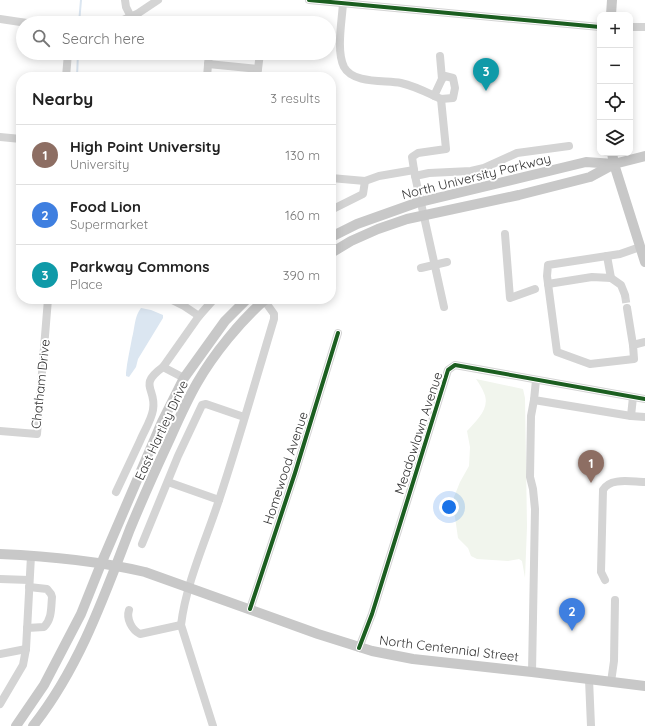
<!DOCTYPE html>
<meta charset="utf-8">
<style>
:root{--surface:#fff;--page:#f2f2f2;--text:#222;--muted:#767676;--line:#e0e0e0;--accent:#0b8043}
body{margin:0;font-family:Quicksand,sans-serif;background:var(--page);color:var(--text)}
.controls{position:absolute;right:12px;top:12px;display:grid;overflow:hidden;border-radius:8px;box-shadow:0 2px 10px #0003}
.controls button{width:36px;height:36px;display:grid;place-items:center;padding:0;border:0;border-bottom:1px solid var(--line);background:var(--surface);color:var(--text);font:20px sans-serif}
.you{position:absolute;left:449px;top:507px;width:14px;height:14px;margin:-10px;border:3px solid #fff;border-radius:50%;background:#1a73e8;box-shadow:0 0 0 6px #1a73e833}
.badge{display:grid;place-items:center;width:26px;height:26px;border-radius:50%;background:var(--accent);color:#fff;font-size:13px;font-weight:700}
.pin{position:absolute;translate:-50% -33px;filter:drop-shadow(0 1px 2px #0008)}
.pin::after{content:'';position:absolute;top:21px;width:14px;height:12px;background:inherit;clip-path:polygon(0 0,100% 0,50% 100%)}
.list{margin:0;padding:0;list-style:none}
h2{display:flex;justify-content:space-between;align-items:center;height:52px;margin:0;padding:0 16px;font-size:17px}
h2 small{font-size:13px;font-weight:400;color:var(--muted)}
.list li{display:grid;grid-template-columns:26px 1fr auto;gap:12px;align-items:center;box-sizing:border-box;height:60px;padding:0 16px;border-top:1px solid var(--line)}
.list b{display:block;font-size:15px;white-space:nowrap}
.list p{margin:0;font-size:13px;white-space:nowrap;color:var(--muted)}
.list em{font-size:13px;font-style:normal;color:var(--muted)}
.icon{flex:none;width:22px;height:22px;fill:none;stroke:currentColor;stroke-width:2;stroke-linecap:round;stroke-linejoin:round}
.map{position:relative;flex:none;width:645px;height:726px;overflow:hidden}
.search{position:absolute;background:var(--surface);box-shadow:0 2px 10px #0003;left:16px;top:16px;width:320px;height:44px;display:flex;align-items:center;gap:10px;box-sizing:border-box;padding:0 14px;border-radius:22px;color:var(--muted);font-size:15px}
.panel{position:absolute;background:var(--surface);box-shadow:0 2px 10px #0003;left:16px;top:72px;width:320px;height:232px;border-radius:16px}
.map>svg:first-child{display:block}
</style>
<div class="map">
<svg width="645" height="726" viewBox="0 0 645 726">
<rect width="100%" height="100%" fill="#fff"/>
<path fill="#f1f5ed" d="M 476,379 L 523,389 L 525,398 L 527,527 L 525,578 L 522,561 L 519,559 L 508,561 L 477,559 L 471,556 L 468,548 L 458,538 L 454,510 L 454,497 L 460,482 L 469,466 L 470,447 L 467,431 C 476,421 491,408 484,393 C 482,388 479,383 476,379 Z"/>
<path fill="#dbe6f1" d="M 141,308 L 151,310 L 163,315 L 163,318 L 138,359 L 136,367 L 129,377 L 126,376 L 126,373 C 127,361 130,350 132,338 C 135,328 134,317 141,308 Z"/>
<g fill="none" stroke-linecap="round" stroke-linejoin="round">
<g stroke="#dbe6f1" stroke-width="2">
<path d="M 79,23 L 81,0"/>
<path d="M 77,77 L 78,53"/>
</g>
<path stroke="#d6d6d6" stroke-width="8" stroke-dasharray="8 4" stroke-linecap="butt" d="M 625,295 L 627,308"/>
<g stroke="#d4d4d4" stroke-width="8">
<path d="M 125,0 L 126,7 L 131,17"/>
<path d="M 309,0 L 600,27"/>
<path d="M 343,3 C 342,21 336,51 344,67 C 353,84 385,80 401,83 C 415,86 428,93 441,99 L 446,149 L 418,153 L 412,157 L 415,176"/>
<path d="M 0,19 L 27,23"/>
<path d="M 116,23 L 137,14 L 158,0"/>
<path d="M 212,23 L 213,23"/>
<path d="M 630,27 L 645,27"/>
<path d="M 208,64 L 258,69"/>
<path d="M 66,77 L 68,53"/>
<path d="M 207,77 L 209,53"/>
<path d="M 257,77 L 260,53"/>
<path d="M 434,96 L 442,79 L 440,56"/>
<path d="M 441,99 L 453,98 L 455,88 L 453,78 L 445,76 L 442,79"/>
<path d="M 0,137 L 21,139"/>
<path d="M 331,178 L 365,181 L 379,176 L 414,170"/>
<path d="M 331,210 L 363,194 L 365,181"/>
<path d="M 505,234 L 510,298 L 535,289"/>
<path d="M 640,247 L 620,254 L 548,265 L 547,276 L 557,352 L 590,364 L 634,359 L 633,345 L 645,342"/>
<path d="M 607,256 L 611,278 L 621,285 L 625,295"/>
<path d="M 421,268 L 447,262"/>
<path d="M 548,284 L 592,277 L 611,278"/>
<path d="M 170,299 L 184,306 L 199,316 L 214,299"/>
<path d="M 444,307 L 415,176 L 429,173 L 471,171 L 484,168 L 517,153 L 569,146"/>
<path d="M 627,308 L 633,345"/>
<path d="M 184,378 L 163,367 L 199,316"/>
<path d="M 536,380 L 534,400 L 631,416 L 645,417"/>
<path d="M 631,416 L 633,397"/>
<path d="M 0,431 L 37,434 L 48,299"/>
<path d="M 168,482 L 219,500"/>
<path d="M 116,492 C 124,475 132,458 140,441 C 144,431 151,421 153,410 C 157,388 137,386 163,367"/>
<path d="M 142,544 L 178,456 L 202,405 L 206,404 L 244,417"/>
<path d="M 0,579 L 29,580"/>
<path d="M 605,580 L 601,572 L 603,490 C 610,477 632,482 645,482"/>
<path d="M 250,609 L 295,473 L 338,333"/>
<path d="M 129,610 C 126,619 132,630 140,634 L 181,625"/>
<path d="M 27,628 L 44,627 C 52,619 51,608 52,597 L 51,594 L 47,589 L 29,587"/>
<path d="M 359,648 L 372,614 L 448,370 L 455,365 L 645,399"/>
<path d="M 0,654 L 26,649"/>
<path d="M 532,672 L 535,509 L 533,489 L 530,477 L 531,416 L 534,400"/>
<path d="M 589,679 L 591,726"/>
<path d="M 611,682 L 614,661 L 615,600"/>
<path d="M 0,704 L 23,665 L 26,649 L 31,556"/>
<path d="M 213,726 L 181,625 C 186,583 206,540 219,500 C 239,440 256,379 274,319 L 274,314 L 264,300"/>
</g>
<g stroke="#c8c8c8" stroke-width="10">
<path d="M 611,15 L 612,0"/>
<path d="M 612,153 L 614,164 L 645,262"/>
<path d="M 331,237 L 357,224 L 416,203 L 586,162 L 614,164"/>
<path d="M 331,253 L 351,241 L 378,229 L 407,219 L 519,195 L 590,177 L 614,164 L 645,156"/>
<path d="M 0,554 C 48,556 98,561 145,572 L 318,634 L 372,651 L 413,659 L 532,672 L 645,686"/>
<path d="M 16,726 L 44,685 L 81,614 L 101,564 L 162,422 L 184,378 L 225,321 L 247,299"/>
<path d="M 33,726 C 79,668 104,597 130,529 C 142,500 155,471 168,443 C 177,423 186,402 197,383 C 213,355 241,320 266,299"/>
</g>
<g stroke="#fff" stroke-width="6">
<g id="cycleway">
<path d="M 309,0 L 600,27"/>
<path d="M 250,609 L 295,473 L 338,333"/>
<path d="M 359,648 L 372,614 L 448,370 L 455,365 L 645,399"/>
</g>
</g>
<use href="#cycleway" stroke="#1b5e20" stroke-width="4"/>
</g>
<g text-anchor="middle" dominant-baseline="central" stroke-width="4" stroke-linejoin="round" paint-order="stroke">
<g font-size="13" fill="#303030" stroke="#fff">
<text transform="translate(476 176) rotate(-14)">North University Parkway</text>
<text transform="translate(40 384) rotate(-84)">Chatham Drive</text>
<text transform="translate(161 430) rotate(-65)">East Hartley Drive</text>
<text transform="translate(418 433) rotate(-72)">Meadowlawn Avenue</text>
<text transform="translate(285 468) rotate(-72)">Homewood Avenue</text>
<text transform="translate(449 648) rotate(7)">North Centennial Street</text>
</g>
</g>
</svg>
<div class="controls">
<button>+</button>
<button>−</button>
<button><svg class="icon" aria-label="locate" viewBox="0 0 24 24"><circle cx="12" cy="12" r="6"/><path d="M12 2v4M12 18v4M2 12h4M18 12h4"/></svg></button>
<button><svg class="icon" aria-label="layers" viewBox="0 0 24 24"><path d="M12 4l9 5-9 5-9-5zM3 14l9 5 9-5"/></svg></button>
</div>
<div class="you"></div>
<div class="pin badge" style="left:591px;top:483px;background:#8d6e63">1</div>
<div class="pin badge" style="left:572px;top:631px;background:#3f7fe0">2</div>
<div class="pin badge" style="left:486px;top:91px;background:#0f9aa8">3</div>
<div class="search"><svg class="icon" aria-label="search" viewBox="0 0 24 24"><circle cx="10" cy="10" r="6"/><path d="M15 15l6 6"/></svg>Search here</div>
<section class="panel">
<h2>Nearby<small>3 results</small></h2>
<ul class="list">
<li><span class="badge" style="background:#8d6e63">1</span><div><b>High Point University</b><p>University</p></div><em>130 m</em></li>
<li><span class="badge" style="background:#3f7fe0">2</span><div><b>Food Lion</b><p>Supermarket</p></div><em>160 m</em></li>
<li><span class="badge" style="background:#0f9aa8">3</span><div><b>Parkway Commons</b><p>Place</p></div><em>390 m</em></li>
</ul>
</section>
</div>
